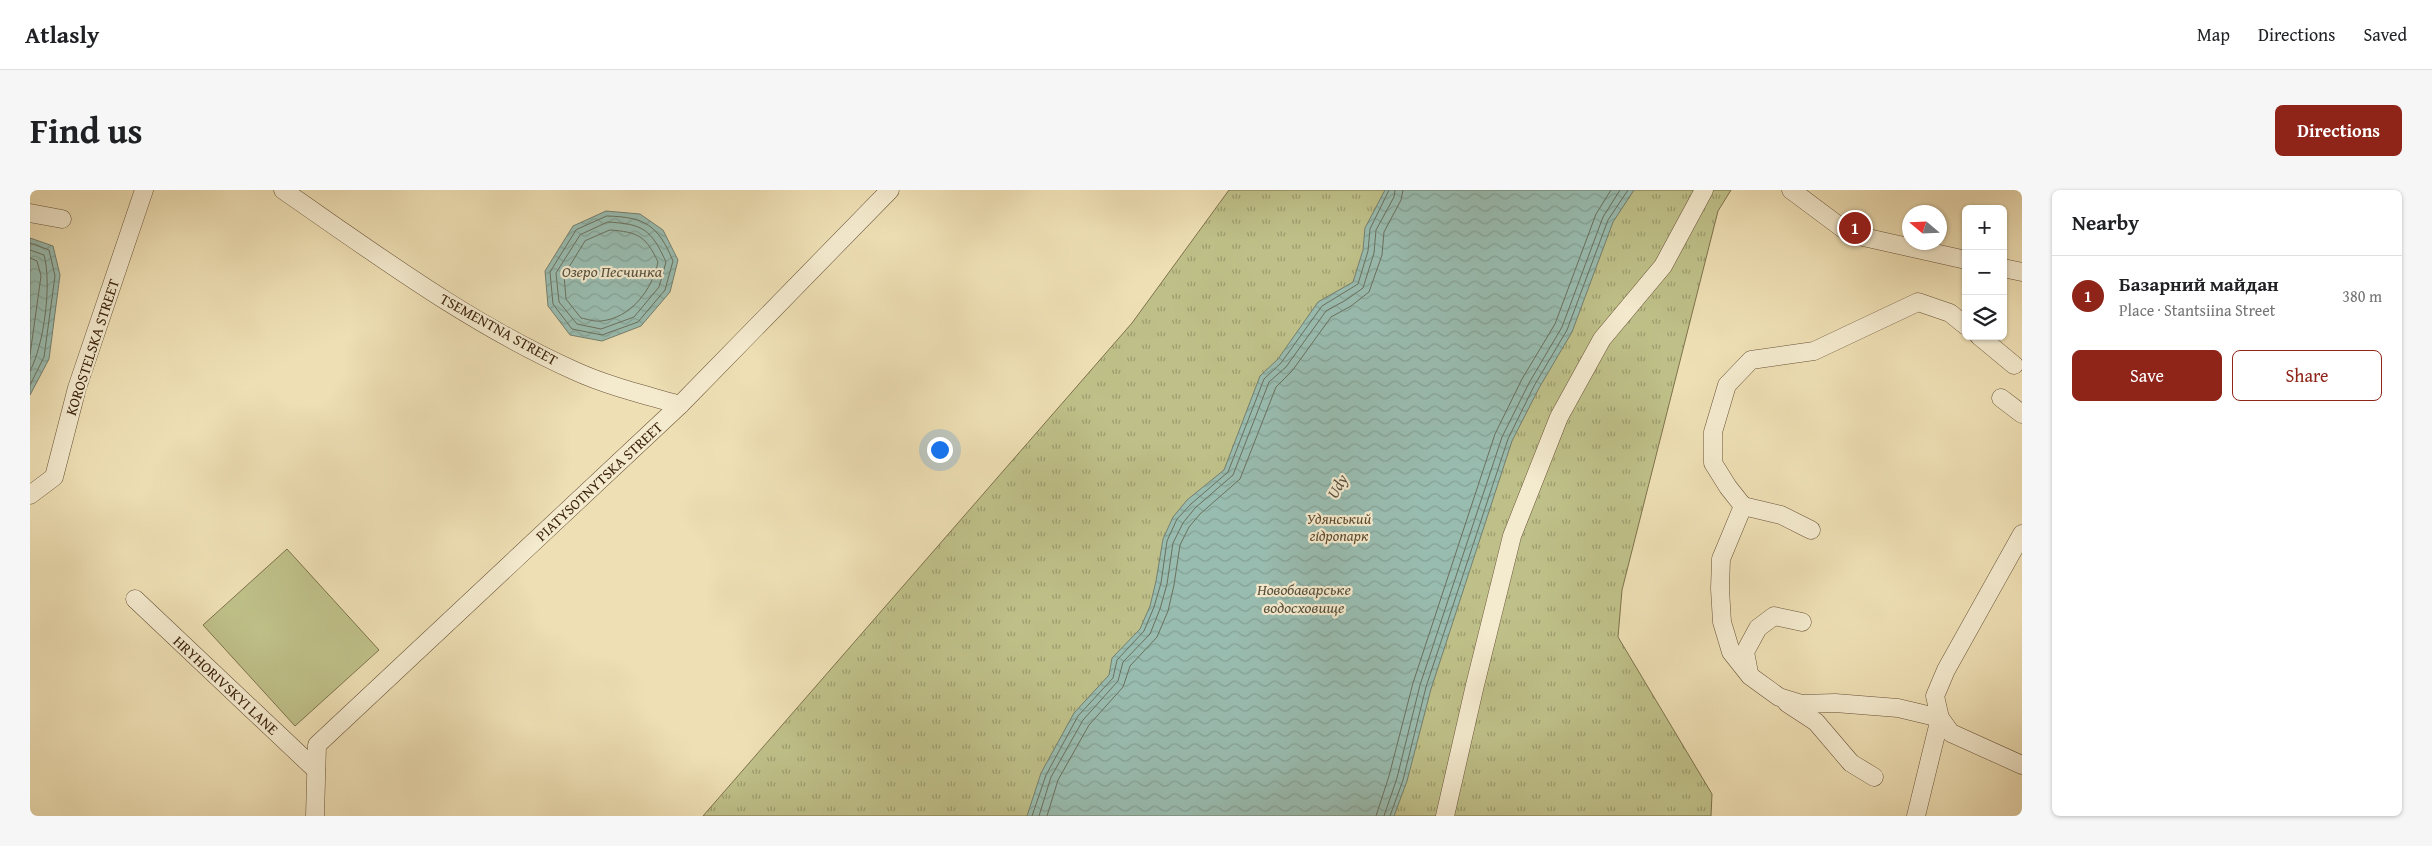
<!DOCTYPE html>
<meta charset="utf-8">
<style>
:root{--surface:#fff;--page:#f6f6f6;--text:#202124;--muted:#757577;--line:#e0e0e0;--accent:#8f2418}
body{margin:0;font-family:"Gentium Book Plus",serif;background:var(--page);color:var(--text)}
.controls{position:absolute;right:15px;top:15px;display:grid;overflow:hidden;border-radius:8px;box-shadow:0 1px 4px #0004}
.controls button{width:45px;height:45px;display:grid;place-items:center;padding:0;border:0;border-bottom:1px solid var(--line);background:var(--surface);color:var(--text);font:25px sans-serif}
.compass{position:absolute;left:1872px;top:15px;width:45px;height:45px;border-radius:50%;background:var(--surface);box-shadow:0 1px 4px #0004;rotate:289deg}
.you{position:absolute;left:909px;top:259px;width:18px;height:18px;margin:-12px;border:4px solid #fff;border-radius:50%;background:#1a73e8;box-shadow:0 0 0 8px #1a73e833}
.badge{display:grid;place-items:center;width:32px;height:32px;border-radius:50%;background:var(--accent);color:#fff;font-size:16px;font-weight:700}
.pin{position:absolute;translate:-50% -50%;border:2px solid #fff;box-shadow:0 1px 5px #0006}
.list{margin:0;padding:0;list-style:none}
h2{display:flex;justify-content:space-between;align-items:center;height:65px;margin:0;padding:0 20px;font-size:21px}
h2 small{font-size:16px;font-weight:400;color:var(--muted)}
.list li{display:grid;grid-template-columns:32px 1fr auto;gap:15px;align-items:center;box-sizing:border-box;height:80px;padding:0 20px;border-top:1px solid var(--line)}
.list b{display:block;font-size:19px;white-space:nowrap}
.list p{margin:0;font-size:16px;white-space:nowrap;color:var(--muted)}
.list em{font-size:16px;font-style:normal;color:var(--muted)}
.actions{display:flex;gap:10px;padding:15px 20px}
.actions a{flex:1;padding:11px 0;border:1px solid var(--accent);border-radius:8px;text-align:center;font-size:18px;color:var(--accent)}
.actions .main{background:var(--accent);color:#fff}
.icon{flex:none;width:28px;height:28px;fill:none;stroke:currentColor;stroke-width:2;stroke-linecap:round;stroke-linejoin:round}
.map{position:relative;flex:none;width:1992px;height:626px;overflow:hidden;border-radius:8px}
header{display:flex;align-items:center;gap:30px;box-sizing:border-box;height:70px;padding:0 25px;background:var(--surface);border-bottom:1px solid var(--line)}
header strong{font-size:24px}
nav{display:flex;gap:28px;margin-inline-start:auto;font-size:18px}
.intro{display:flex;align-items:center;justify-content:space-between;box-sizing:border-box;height:120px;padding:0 30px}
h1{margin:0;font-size:35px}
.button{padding:12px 22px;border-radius:8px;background:var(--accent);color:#fff;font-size:18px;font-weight:700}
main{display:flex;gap:30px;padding:0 30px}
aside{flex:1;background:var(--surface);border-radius:8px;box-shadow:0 1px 4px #0004}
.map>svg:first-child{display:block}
</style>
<header>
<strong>Atlasly</strong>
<nav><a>Map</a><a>Directions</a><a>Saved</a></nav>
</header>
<div class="intro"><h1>Find us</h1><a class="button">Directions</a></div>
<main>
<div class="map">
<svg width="1992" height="626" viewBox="0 0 1992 626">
<defs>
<pattern id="park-tufts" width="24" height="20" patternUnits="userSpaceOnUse" patternTransform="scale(1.25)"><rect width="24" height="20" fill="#bfc089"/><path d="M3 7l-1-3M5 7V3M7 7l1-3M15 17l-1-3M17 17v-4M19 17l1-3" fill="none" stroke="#9c9c6e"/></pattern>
<pattern id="water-waves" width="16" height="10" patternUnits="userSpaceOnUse" patternTransform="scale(1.25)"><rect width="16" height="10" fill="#99bcb0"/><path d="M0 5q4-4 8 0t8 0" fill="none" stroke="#85a196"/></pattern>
</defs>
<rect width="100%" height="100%" fill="#eedfb4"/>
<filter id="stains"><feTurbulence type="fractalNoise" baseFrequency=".004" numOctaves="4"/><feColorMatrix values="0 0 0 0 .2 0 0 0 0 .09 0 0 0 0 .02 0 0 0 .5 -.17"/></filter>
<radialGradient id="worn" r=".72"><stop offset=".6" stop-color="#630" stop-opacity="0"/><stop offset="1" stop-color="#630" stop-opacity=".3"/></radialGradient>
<path fill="#bfc089" stroke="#7e724b" d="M 257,359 L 349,460 L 265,536 L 173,435 Z"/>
<path fill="url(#park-tufts)" stroke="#7e724b" d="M 1199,0 L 1701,0 L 1688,21 L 1592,400 L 1588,447 L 1682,604 L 1681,626 L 673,626 L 1102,133 Z"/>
<g fill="url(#water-waves)" stroke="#747f6f">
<path d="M 1355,0 L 1604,0 L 1583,32 L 1542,142 L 1509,198 L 1482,251 L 1401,499 L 1377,591 L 1364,626 L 997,626 L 1011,583 L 1044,523 L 1079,485 L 1082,468 L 1110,439 L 1120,416 L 1126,391 L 1133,349 L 1143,327 L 1157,310 L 1194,280 L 1230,186 L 1248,169 L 1288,112 L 1323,92 L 1333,60 L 1335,38 Z"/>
<path d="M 576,21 L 610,24 L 633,40 L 648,70 L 640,102 L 611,136 L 572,151 L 540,145 L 518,116 L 515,81 L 543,36 Z"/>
<path d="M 0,48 L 23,56 L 30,85 L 19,169 L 0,205 Z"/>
</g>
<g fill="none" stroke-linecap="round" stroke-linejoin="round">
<g stroke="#6a705e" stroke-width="1">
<path d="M 577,26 C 615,27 628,35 643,71 L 635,100 L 608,132 L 572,145 L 542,139 L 523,114 L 520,82 L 546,40 Z"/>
<path d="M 578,32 C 613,34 621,39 636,72 L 629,97 L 604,127 L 571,139 L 547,134 L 529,112 L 526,83 L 550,45 Z"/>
<path d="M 580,40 C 608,42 616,46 628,72 C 622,100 601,128 571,131 C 565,132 557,129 551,128 L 536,109 L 534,85 L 555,51 Z"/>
<path d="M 0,53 L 19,60 L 25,86 L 14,167 L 0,195"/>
<path d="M 0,60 L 14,65 C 22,94 14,155 0,181"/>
<path d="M 0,68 L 7,71 L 11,86 L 0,165"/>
<path d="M 1002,626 L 1016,585 L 1048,526 L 1083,488 L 1087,470 L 1114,441 L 1124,417 L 1131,393 L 1137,351 L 1147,329 L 1161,314 L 1198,282 L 1234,189 L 1251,173 L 1292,116 L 1328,94 L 1338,61 L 1340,39 L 1359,0"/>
<path d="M 1009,626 L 1021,587 L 1053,530 L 1088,491 L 1093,472 L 1120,444 L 1130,419 L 1137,394 L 1143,353 L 1153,333 L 1165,318 L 1203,285 L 1239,192 L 1256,177 L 1296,121 L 1316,110 L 1333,98 L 1344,63 L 1346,40 L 1364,7 L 1365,0"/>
<path d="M 1017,626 L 1028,590 L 1059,535 L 1093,497 L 1100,476 L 1127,447 L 1138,421 L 1144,395 L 1150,355 L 1159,337 L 1170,324 L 1210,289 L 1246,197 L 1262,181 L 1301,127 L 1321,116 L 1339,102 L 1352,65 L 1354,42 L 1371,10 L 1373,0"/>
<path d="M 1346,626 L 1359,586 L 1383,493 L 1465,244 L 1492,189 L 1525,134 L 1566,24 L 1581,0"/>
<path d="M 1354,626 L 1367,588 L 1390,495 L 1472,247 L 1499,193 L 1532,137 L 1573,27 L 1590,0"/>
<path d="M 1360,626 L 1373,590 L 1396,497 L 1478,249 L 1504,196 L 1537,140 L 1578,30 L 1598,0"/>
</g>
<g stroke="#685237" stroke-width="19">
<g id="minor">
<path d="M 253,0 C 347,65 440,134 545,181 C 578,196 615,205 650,215"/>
<path d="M 1761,0 L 1820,44 L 1936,70"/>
<path d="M 0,23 L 32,29"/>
<path d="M 1973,78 L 1992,82"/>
<path d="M 1949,146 L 1984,175"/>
<path d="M 1971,208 L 1992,224"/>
<path d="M 0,305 L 24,287 L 47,198 L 114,0"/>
<path d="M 1713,316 L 1751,325 L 1781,340"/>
<path d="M 1992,344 L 1916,480 L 1905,506 L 1910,528 L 1921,543 L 1992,575"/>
<path d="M 105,409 L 286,580"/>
<path d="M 1719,483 L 1715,462 L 1728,438 L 1744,426 L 1772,432"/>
<path d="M 1757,513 L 1786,532 L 1821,573 L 1844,587"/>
<path d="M 285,626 L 287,555 L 650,215 L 860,0"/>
<path d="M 1415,626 L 1445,495 L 1482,346 L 1529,227 L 1572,149 L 1633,76 L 1674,0"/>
<path d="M 1886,626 L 1910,528 L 1868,518 L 1805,513 L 1772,514 L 1749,507 L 1720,486 L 1701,462 L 1692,432 L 1690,399 L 1691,369 L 1713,316 L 1698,297 L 1683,273 L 1683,242 L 1697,195 L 1721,170 L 1784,161 L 1888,112 L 1920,123 L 1936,136"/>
</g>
</g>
<use href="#minor" stroke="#f4eace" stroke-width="18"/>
</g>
<g text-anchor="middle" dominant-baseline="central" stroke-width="4.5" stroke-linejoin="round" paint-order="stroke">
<g font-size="15" fill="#3c230d" stroke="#f4eace">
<text transform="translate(469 139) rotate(29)">TSEMENTNA STREET</text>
<text transform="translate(62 157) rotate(-72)">KOROSTELSKA STREET</text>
<text transform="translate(569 291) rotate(-43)">PIATYSOTNYTSKA STREET</text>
<text transform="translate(196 495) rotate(43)">HRYHORIVSKYI LANE</text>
</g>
<g font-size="15" font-style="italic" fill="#5d4a2c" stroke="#f4eace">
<text x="1309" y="328">Удянський<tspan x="1309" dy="17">гідропарк</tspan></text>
</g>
<g font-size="16" font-style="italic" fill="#58513e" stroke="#f4eace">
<text x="582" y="81">Озеро Песчинка</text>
<text transform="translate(1307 296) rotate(-60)">Udy</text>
<text x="1274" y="399">Новобаварське<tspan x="1274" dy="18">водосховище</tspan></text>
</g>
</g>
<rect width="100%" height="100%" filter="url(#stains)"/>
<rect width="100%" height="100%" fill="url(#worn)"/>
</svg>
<div class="controls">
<button>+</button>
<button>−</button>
<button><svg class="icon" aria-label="layers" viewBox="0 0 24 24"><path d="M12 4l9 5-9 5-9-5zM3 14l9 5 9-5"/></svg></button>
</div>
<svg class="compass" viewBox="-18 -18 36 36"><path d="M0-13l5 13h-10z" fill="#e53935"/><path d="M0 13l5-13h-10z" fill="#757577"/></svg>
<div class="you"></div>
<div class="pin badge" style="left:1825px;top:38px">1</div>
</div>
<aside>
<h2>Nearby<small></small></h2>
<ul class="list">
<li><span class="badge">1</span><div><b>Базарний майдан</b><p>Place · Stantsiina Street</p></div><em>380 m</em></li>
</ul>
<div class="actions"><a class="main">Save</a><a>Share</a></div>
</aside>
</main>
